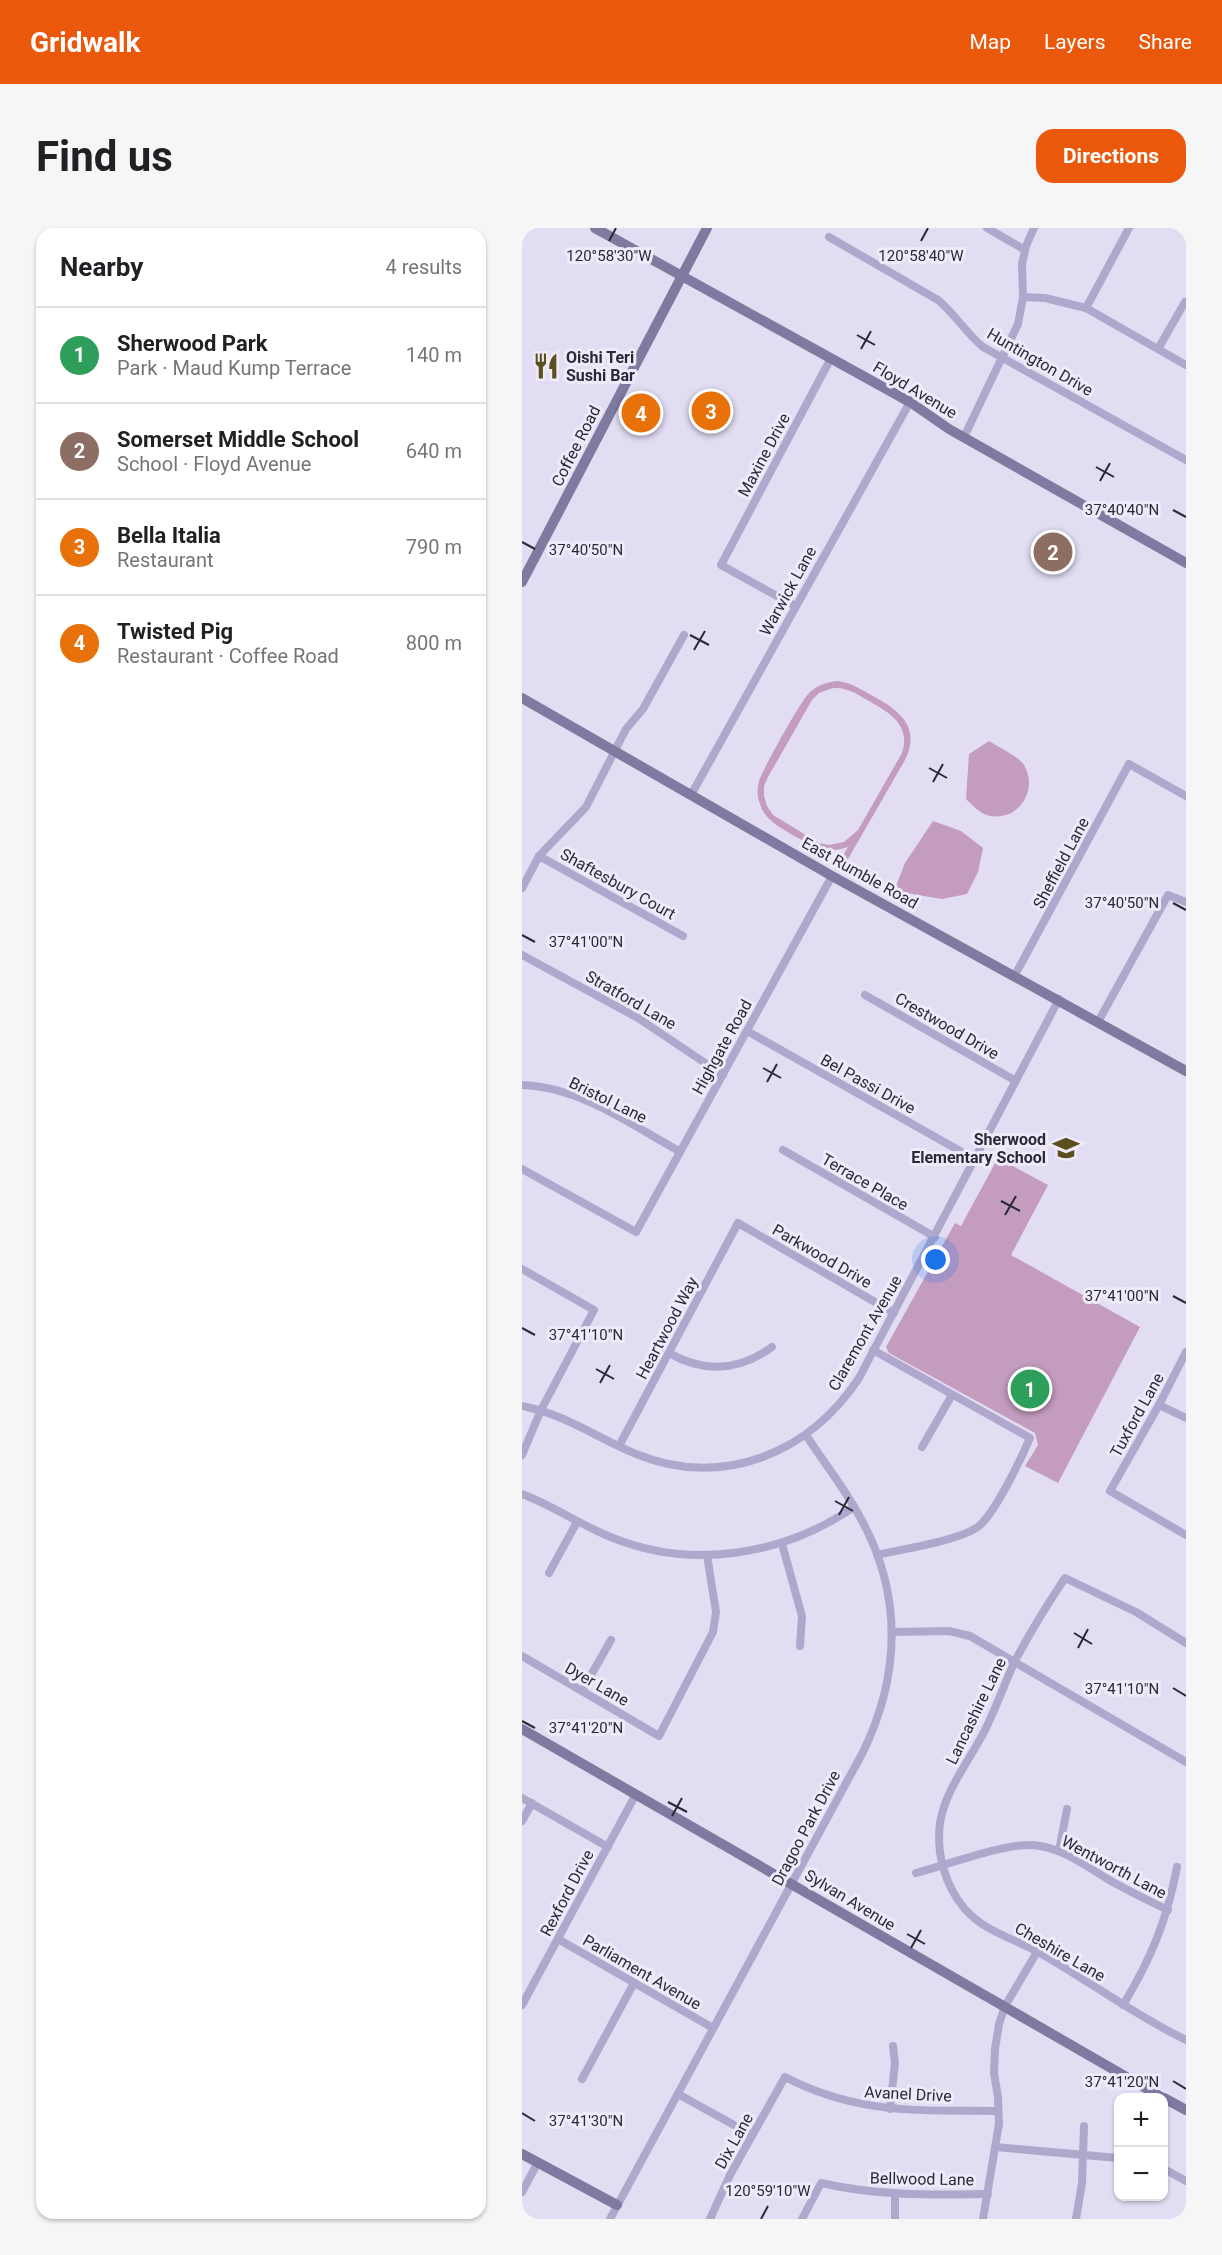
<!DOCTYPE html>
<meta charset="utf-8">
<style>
:root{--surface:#fff;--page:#f6f6f6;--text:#202124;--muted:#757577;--line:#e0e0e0;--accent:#ea580c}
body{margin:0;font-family:Roboto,sans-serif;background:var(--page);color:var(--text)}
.controls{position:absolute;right:18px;bottom:18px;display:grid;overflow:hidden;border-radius:12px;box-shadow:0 2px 4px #0004}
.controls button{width:54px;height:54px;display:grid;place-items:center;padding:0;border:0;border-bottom:2px solid var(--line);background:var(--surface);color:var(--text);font:30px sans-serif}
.you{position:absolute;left:414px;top:1032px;width:21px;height:21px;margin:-15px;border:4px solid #fff;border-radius:50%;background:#1a73e8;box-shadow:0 0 0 9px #1a73e833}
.badge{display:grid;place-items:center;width:39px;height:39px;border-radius:50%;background:var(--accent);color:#fff;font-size:20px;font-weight:700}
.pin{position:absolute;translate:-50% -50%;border:3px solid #fff;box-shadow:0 2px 6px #0006}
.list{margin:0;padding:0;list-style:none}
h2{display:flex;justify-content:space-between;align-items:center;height:78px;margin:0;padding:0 24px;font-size:26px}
h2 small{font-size:20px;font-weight:400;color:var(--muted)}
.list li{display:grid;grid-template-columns:39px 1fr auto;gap:18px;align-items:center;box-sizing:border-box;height:96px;padding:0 24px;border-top:2px solid var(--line)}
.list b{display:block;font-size:22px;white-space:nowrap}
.list p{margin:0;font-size:20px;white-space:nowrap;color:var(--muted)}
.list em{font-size:20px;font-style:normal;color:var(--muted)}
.map{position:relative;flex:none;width:664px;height:1991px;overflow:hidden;border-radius:18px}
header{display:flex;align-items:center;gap:36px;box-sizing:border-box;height:84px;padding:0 30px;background:var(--accent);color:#fff}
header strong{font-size:28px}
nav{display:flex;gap:33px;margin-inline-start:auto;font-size:21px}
.intro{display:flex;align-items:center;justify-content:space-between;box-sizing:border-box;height:144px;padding:0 36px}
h1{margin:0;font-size:42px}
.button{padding:15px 27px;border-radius:18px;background:var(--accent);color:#fff;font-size:21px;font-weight:700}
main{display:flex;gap:36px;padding:0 36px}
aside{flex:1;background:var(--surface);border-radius:18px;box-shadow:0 2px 4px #0004}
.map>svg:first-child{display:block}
</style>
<header>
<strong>Gridwalk</strong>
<nav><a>Map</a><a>Layers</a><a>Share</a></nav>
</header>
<div class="intro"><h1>Find us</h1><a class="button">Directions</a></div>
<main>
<aside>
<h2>Nearby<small>4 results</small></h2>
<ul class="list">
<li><span class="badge" style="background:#2e9e5b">1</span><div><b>Sherwood Park</b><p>Park · Maud Kump Terrace</p></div><em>140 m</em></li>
<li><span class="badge" style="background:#8d6e63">2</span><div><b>Somerset Middle School</b><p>School · Floyd Avenue</p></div><em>640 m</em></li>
<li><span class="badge" style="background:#e8710a">3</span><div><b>Bella Italia</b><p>Restaurant</p></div><em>790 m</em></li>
<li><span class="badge" style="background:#e8710a">4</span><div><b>Twisted Pig</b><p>Restaurant · Coffee Road</p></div><em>800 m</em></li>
</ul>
</aside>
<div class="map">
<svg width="664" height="1991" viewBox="0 0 664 1991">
<rect width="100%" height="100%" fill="#e3ddf3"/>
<g fill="#c39cbf" fill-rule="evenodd">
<path d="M 316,453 C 330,455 340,462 351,468 C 378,483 399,499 383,532 L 322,638 L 317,635 L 326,619 C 305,626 292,619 274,609 C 260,600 243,593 238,576 C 235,569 235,561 237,553 C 242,539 277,476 287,465 C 295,457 305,454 316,453 ZM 311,460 C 325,459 335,466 347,473 C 368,485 389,497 380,525 L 336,602 L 322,614 L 307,617 L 297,615 L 251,587 L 245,578 L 242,568 L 242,558 L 246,549 L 290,472 L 297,465 Z"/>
<path d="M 467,513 C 477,520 495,527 502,537 C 518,564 493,598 462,586 C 456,583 449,576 444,571 L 447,526 Z"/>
<path d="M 411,593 L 439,603 L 461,620 L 456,644 L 445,666 L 420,671 L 372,663 L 383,635 Z"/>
<path d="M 476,930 L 526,957 L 489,1027 L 618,1099 L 536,1255 L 503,1238 L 516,1217 L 513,1205 L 367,1125 L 364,1119 L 433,995 L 439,998 Z"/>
</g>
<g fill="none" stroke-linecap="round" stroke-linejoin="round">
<g stroke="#b0a8cc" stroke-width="8">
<path d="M 465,0 L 503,22"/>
<path d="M 307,9 L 416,72 C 433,86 444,105 461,119 L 664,232"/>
<path d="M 501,69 L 523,70 L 564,80 L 664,137"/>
<path d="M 564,80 L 607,0"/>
<path d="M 636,121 L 663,74"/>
<path d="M 442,209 L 496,96 L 501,69 L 500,36 L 504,18 L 512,0"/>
<path d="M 273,378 L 199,337 L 309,130"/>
<path d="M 169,567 L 388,174"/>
<path d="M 17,628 L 161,708"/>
<path d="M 0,660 L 17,628 L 64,579 L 104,501 L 121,481 L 162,407"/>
<path d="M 0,727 L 116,790 L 201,847"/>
<path d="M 493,747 L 607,536 L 664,568"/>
<path d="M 343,767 L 494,853"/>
<path d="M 576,794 L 646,667 L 664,674"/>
<path d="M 225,803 L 454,932"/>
<path d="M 0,857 C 58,859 108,896 157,923"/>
<path d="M 261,922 L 413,1009"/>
<path d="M 0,941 L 114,1004 L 310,648"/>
<path d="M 0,1041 L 72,1082 L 19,1182 L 0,1227"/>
<path d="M 351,1122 L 508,1210 C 499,1231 473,1285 457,1298 C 438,1313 380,1321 355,1327"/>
<path d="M 664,1124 L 637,1177 L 588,1263 L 664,1307"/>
<path d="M 147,1125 C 182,1145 217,1143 250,1119"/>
<path d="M 637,1177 L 664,1190"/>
<path d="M 0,1178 C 45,1187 73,1209 114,1226 C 200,1261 287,1226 337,1150 L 537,771"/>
<path d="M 97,1218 L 216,995 L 372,1085"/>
<path d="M 400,1219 L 430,1167"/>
<path d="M 0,1266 C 32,1278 60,1298 91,1310 C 171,1342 262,1327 332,1279"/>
<path d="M 260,1316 L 280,1388 L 278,1418"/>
<path d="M 27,1345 L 55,1294"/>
<path d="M 370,1404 L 427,1403 L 448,1408 L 664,1534"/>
<path d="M 664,1415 L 614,1384 L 543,1350 C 525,1377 507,1406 492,1435 C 482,1457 474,1480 463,1502 C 448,1532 423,1562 418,1595 C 414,1625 423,1657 442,1680 C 461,1703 491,1710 516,1724 C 566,1752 612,1787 664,1812"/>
<path d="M 0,1428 L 137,1508 L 191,1404 L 194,1384 L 185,1327"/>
<path d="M 60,1463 L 89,1412"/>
<path d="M 0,1570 L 86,1619"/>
<path d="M 0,1593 L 10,1575"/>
<path d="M 537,1623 L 545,1581"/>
<path d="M 394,1645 C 425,1637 479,1616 510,1617 C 540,1619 564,1638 589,1653 C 607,1663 627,1673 646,1682"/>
<path d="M 36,1711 L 191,1800"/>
<path d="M 0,1777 L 114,1566"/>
<path d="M 601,1777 C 629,1731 645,1692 655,1639"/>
<path d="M 60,1851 L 112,1755"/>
<path d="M 156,1866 L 230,1907"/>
<path d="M 368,1881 L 373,1835 L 371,1818"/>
<path d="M 473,1919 L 596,1930"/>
<path d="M 642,1941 L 664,1953"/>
<path d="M 0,1964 L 16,1934"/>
<path d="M 88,1991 L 341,1524 C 378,1448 381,1367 339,1291 C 324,1262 302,1235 284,1207"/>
<path d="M 188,1991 L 208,1947 L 263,1849 C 336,1887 398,1882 476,1883"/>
<path d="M 280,1991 L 299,1955 C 356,1968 408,1967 466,1966"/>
<path d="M 373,1991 L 373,1967"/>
<path d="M 461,1991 L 477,1896 L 476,1869 L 472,1845 L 473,1821 L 477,1796 L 483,1778 L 515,1724"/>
<path d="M 554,1991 L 560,1955 L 562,1898"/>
</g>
<g stroke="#7e7aa0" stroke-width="10">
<path d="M 73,0 L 388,174 L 427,201 L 664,335"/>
<path d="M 0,354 L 185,0"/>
<path d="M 0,470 L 310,648 L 664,843"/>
<path d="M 0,1501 L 641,1870"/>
<path d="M 642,1870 L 664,1882"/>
<path d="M 0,1926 L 95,1977"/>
</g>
</g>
<path fill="none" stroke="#2a2938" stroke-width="2" d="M 87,13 L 94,0M 399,13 L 406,0M 335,107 L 353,117M 339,121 L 349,103M 574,239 L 592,249M 578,253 L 588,235M 651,282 L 664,289M 0,314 L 13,321M 168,407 L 187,417M 172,422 L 183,403M 407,540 L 425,550M 411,554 L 421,536M 651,675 L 664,682M 0,707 L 13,714M 241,840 L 259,850M 245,854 L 255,836M 479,973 L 498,983M 483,987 L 494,968M 651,1068 L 664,1075M 0,1100 L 13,1107M 74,1141 L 92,1151M 78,1155 L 88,1137M 313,1273 L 331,1283M 317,1287 L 327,1269M 552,1405 L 570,1416M 556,1420 L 566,1401M 651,1460 L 664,1468M 0,1493 L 13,1500M 146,1574 L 165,1584M 150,1588 L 160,1570M 385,1706 L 403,1716M 389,1720 L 399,1702M 651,1853 L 664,1861M 0,1885 L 13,1893M 239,1991 L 246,1978"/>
<defs>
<g id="restaurant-bare" transform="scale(2.07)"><path d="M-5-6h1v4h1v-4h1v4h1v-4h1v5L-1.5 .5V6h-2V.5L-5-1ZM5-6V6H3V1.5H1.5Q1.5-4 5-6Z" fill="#5b501d" stroke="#efeafa" stroke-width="2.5" paint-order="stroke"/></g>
<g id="school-bare" transform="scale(2.07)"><path d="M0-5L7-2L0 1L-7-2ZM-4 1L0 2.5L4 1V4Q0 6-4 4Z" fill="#5b501d" stroke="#efeafa" stroke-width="2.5" paint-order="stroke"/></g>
</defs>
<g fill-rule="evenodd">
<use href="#restaurant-bare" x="24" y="138"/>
<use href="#school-bare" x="544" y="920"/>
</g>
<g text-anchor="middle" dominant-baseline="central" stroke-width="6" stroke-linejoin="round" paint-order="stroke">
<g font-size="16" font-weight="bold" fill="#2a2938" stroke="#efeafa" text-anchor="start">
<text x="44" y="129">Oishi Teri<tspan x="44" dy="18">Sushi Bar</tspan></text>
<text x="524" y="911" text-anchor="end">Sherwood<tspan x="524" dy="18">Elementary School</tspan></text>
</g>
<g font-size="16" fill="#2a2938" stroke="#efeafa">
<text transform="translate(518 134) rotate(30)">Huntington Drive</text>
<text transform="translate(393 162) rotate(31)">Floyd Avenue</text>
<text transform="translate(54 218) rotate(-63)">Coffee Road</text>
<text transform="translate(242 227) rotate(-62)">Maxine Drive</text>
<text transform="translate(266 363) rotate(-61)">Warwick Lane</text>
<text transform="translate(539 635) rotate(-62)">Sheffield Lane</text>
<text transform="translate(338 645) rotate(29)">East Rumble Road</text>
<text transform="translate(96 656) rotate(29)">Shaftesbury Court</text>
<text transform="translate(109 772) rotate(30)">Stratford Lane</text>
<text transform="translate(425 798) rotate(30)">Crestwood Drive</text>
<text transform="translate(200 819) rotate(-61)">Highgate Road</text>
<text transform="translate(346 856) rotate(29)">Bel Passi Drive</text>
<text transform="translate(86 872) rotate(26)">Bristol Lane</text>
<text transform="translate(343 954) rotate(30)">Terrace Place</text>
<text transform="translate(300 1028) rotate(30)">Parkwood Drive</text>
<text transform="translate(145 1100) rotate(-62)">Heartwood Way</text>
<text transform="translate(343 1105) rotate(-60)">Claremont Avenue</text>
<text transform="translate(615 1187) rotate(-61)">Tuxford Lane</text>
<text transform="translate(75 1456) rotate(30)">Dyer Lane</text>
<text transform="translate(454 1483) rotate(-64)">Lancashire Lane</text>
<text transform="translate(284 1600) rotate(-62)">Dragoo Park Drive</text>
<text transform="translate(592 1639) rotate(28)">Wentworth Lane</text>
<text transform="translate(45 1665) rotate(-62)">Rexford Drive</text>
<text transform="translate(328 1672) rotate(31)">Sylvan Avenue</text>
<text transform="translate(538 1724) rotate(30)">Cheshire Lane</text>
<text transform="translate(120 1744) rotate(30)">Parliament Avenue</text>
<text transform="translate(386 1866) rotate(3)">Avanel Drive</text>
<text transform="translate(212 1913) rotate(-61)">Dix Lane</text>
<text transform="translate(400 1951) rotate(1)">Bellwood Lane</text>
</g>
</g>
<g font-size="15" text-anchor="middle" fill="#2a2938" stroke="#efeafa" stroke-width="6" stroke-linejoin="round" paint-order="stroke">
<text x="87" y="33">120°58'30"W</text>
<text x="399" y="33">120°58'40"W</text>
<text x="600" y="287">37°40'40"N</text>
<text x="64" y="327">37°40'50"N</text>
<text x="600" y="680">37°40'50"N</text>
<text x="64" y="719">37°41'00"N</text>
<text x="600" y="1073">37°41'00"N</text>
<text x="64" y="1112">37°41'10"N</text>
<text x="600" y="1466">37°41'10"N</text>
<text x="64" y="1505">37°41'20"N</text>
<text x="600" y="1859">37°41'20"N</text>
<text x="64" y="1898">37°41'30"N</text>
<text x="246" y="1968">120°59'10"W</text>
</g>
</svg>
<div class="controls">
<button>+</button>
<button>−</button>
</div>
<div class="you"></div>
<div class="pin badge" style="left:508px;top:1161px;background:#2e9e5b">1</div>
<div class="pin badge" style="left:531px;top:324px;background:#8d6e63">2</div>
<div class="pin badge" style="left:189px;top:183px;background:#e8710a">3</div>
<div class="pin badge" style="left:119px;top:185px;background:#e8710a">4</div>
</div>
</main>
